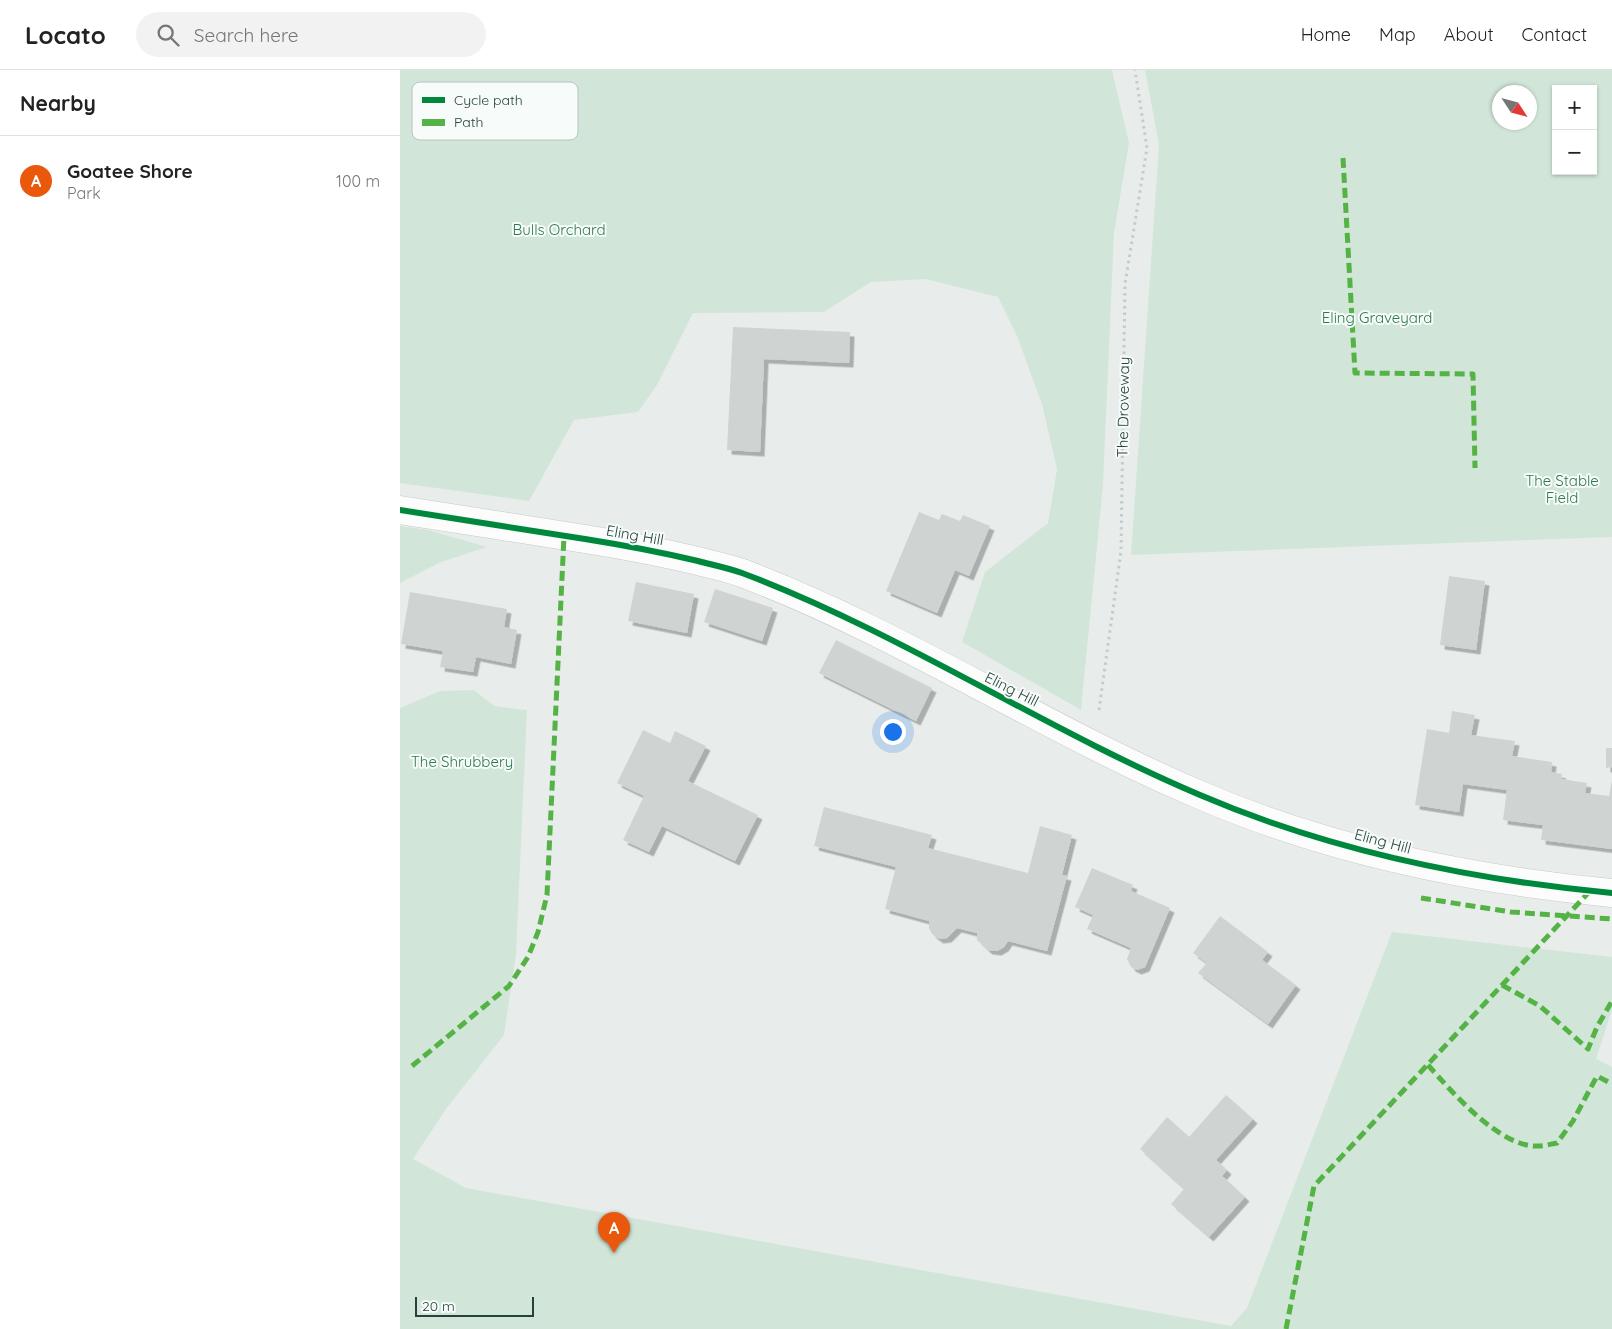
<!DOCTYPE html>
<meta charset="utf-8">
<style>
:root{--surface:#fff;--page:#f2f2f2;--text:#222;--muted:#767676;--line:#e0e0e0;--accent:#ea580c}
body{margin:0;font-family:Quicksand,sans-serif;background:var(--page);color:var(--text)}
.controls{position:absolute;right:15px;top:15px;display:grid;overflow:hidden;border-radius:0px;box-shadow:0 1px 4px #0004}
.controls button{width:45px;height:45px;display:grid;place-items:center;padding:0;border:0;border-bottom:1px solid var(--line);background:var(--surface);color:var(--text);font:25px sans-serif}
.compass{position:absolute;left:1092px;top:15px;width:45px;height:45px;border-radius:50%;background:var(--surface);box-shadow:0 1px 4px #0004;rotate:126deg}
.scale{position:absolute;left:15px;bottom:12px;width:119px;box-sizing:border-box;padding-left:5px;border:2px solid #24423a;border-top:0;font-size:14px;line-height:18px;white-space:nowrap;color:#24423a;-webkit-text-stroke:4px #f7fbf9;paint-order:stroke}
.you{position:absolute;left:492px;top:661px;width:18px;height:18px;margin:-12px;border:4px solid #fff;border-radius:50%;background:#1a73e8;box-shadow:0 0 0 8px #1a73e833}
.badge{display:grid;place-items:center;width:32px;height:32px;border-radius:50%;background:var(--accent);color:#fff;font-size:16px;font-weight:700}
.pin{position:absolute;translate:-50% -41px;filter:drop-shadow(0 1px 2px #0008)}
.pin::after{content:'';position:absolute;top:26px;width:18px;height:15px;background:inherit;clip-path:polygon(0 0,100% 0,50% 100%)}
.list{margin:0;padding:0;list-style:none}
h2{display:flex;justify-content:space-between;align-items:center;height:65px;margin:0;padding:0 20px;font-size:21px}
h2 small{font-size:16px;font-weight:400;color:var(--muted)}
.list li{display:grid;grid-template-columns:32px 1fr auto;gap:15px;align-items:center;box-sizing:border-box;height:90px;padding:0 20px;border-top:1px solid var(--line)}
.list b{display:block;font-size:19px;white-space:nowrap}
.list p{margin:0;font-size:16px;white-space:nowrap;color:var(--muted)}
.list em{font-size:16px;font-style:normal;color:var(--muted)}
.icon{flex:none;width:28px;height:28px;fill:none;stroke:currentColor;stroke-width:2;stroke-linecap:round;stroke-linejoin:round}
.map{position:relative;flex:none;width:1212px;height:1259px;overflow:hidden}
header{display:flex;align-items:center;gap:30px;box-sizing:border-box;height:70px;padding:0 25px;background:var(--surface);border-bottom:1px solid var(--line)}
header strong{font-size:24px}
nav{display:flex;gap:28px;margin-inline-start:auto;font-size:18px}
.search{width:350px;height:45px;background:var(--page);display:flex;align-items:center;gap:12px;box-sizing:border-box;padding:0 18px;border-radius:28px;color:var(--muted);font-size:19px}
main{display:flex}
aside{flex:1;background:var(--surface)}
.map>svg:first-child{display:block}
</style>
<header>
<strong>Locato</strong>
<div class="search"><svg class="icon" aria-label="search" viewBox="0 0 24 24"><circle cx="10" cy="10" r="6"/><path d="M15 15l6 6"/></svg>Search here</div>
<nav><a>Home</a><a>Map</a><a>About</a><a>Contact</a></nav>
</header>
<main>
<aside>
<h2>Nearby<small></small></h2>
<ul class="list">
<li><span class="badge">A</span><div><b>Goatee Shore</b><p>Park</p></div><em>100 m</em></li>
</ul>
</aside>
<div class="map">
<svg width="1212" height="1259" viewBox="0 0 1212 1259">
<defs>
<filter id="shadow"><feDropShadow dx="4.5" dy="4.5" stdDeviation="0" flood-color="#0004"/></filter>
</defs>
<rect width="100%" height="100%" fill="#e8edeb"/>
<g fill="#d1e6d8" fill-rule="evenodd">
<path d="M 0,0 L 712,0 L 729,73 L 714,163 L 703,415 L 681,640 L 562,572 L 585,502 L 648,453 L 657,399 L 642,334 L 617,266 L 598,227 L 526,209 L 471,212 L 424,242 L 293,243 L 257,315 L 238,342 L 174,350 L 129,431 L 0,413 Z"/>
<path d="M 745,0 L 1212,0 L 1212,467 L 731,485 L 759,75 ZM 1156,19 L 1193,19 L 1193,101 L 1156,101 ZM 1100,22 L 1130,22 L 1130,52 L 1100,52 Z"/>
<path d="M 0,456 L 28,460 L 87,477 L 41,492 L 0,513 Z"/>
<path d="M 74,620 L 94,636 L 127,640 L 116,884 L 104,965 L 46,1039 L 13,1089 L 66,1118 L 831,1256 L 847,1238 L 992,862 L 1212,887 L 1212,940 L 1196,989 L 1212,997 L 1212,1259 L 0,1259 L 0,638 L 40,621 Z"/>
</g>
<g fill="#cfd4d2" filter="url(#shadow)">
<path d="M 333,257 L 450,262 L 449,293 L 364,289 L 360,382 L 327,380 Z"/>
<path d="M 519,442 L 539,450 L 542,444 L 560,451 L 563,445 L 590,456 L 569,506 L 555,500 L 537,543 L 486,521 Z"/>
<path d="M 1049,506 L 1085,511 L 1076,580 L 1040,575 Z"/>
<path d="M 236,512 L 294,524 L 287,563 L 228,551 Z"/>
<path d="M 315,519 L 373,538 L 362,571 L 304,552 Z"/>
<path d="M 10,522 L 107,539 L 104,557 L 117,560 L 111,594 L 76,587 L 73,602 L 40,597 L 43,581 L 1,574 Z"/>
<path d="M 436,570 L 532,618 L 516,651 L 419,603 Z"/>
<path d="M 1052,641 L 1075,645 L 1071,665 L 1115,671 L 1112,686 L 1152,692 L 1151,702 L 1162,704 L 1161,709 L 1187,713 L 1185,723 L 1209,726 L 1212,710 L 1212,779 L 1141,770 L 1143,755 L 1103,750 L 1107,720 L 1063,714 L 1059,742 L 1015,735 L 1027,659 L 1049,663 Z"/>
<path d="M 243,660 L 270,673 L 275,661 L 306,676 L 288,711 L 358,745 L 335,791 L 262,756 L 249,782 L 223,770 L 244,726 L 217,713 Z"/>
<path d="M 1206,678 L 1212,678 L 1212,697 L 1206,698 Z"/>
<path d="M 424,737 L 532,765 L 528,778 L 628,803 L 640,756 L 672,765 L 662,805 L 667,806 L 647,881 L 608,871 L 604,877 L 597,881 L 588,880 L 577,870 L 577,863 L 557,858 L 547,868 L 539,869 L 532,864 L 529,858 L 529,851 L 485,839 L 496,797 L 414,776 Z"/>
<path d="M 692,798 L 733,815 L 731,821 L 770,838 L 745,897 L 737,900 L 731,897 L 727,889 L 731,878 L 687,859 L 693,845 L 675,837 Z"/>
<path d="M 820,846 L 868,882 L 862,890 L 896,915 L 868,954 L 798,903 L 807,893 L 793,883 Z"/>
<path d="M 826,1025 L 853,1049 L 816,1090 L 827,1100 L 822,1106 L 845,1127 L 809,1167 L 771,1134 L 784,1119 L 740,1079 L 767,1047 L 789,1067 Z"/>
</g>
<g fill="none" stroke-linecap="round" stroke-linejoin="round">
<g stroke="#c5cac8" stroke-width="29">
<path id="minor" d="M 0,440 C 62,450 123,459 185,469 C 223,475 260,482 298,491 C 313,495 328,498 342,503 C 501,563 644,659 800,725 C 928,780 1073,810 1212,823"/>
</g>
<path stroke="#c3ccca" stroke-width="3" stroke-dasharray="2.5 4" stroke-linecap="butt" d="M 699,640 L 721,481 L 725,214 L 747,78 L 735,0"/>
<use href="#minor" stroke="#fcfcfc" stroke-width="28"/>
<g stroke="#55b346" stroke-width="5" stroke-dasharray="10 5" stroke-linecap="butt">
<path d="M 943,88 L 955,303 L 1073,304 L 1075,398"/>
<path d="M 1021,828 L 1111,842 L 1212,849"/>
<path d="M 1102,915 L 1140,936 L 1188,979 L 1197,957 L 1212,931"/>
<path d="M 1028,995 C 1051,1021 1100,1078 1138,1076 C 1144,1076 1151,1074 1157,1073 L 1173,1051 L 1197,1006 L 1212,1014"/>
<path d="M 12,996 L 109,916 L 128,887 L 138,862 L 147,825 L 164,466"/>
<path d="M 886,1259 L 914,1116 L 1190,821"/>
</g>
<g stroke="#f7fbf9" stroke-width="9">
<path id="cycleway" d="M 0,440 C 62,450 123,459 185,469 C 223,475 260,482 298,491 C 313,495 328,498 342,503 C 501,563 644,659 800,725 C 928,780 1073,810 1212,823"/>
</g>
<use href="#cycleway" stroke="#00873e" stroke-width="6"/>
</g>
<g text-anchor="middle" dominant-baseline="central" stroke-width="4" stroke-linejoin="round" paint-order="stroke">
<g font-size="15" fill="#2d7a4b" stroke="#f7fbf9">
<text x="159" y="159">Bulls Orchard</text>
<text x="977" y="247">Eling Graveyard</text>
<text x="1162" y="410">The Stable<tspan x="1162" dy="17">Field</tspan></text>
<text x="62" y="691">The Shrubbery</text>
</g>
<g font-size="15" fill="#24423a" stroke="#f7fbf9">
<text transform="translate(723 337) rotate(-89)">The Droveway</text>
<text transform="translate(235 465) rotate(10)">Eling Hill</text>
<text transform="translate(612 619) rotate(27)">Eling Hill</text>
<text transform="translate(983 771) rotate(15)">Eling Hill</text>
</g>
</g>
<rect x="12" y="12" width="166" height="58" rx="8" fill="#f7fbf9" stroke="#b8c4c0" stroke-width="1"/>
<rect x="22" y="27" width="23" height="6" fill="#00873e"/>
<rect x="22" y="49" width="23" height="7" fill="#55b346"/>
<g font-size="14" fill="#24423a">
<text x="54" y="35">Cycle path</text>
<text x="54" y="57">Path</text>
</g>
</svg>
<div class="controls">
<button>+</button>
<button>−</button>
</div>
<svg class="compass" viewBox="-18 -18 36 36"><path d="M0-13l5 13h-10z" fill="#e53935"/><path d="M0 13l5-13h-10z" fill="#767676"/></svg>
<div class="scale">20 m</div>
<div class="you"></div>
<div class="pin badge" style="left:214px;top:1183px">A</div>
</div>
</main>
